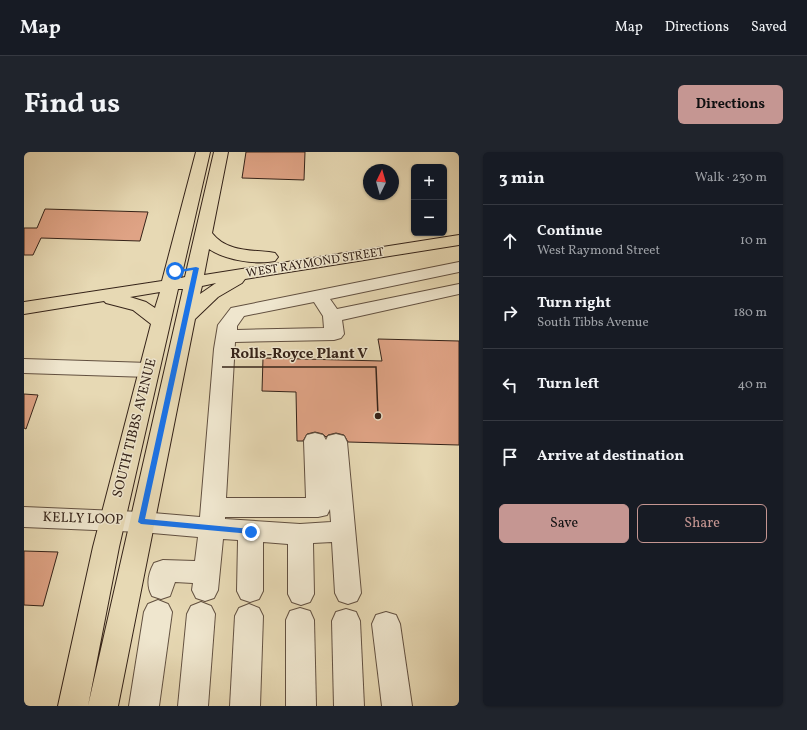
<!DOCTYPE html>
<meta charset="utf-8">
<style>
:root{--surface:#171b24;--page:#20242c;--text:#f1f3f6;--muted:#9ea1a6;--line:#363941;--accent:#c59692}
body{margin:0;font-family:Vollkorn,serif;background:var(--page);color:var(--text)}
.controls{position:absolute;right:12px;top:12px;display:grid;overflow:hidden;border-radius:6px;box-shadow:0 1px 3px #0004}
.controls button{width:36px;height:36px;display:grid;place-items:center;padding:0;border:0;border-bottom:1px solid var(--line);background:var(--surface);color:var(--text);font:20px sans-serif}
.compass{position:absolute;left:339px;top:12px;width:36px;height:36px;border-radius:50%;background:var(--surface);box-shadow:0 1px 3px #0004;rotate:5deg}
.stop{position:absolute;width:12px;height:12px;margin:-9px;border:3px solid #1a73e8;border-radius:50%;background:#fff}
.stop.end{background:#1a73e8;border-color:#fff;box-shadow:0 1px 4px #0008}
.list{margin:0;padding:0;list-style:none}
h2{display:flex;justify-content:space-between;align-items:center;height:52px;margin:0;padding:0 16px;font-size:17px}
h2 small{font-size:13px;font-weight:400;color:var(--muted)}
.list li{display:grid;grid-template-columns:26px 1fr auto;gap:12px;align-items:center;box-sizing:border-box;height:72px;padding:0 16px;border-top:1px solid var(--line)}
.list b{display:block;font-size:15px;white-space:nowrap}
.list p{margin:0;font-size:13px;white-space:nowrap;color:var(--muted)}
.list em{font-size:13px;font-style:normal;color:var(--muted)}
.actions{display:flex;gap:8px;padding:12px 16px}
.actions a{flex:1;padding:9px 0;border:1px solid var(--accent);border-radius:6px;text-align:center;font-size:14px;color:var(--accent)}
.actions .main{background:var(--accent);color:#111}
.icon{flex:none;width:22px;height:22px;fill:none;stroke:currentColor;stroke-width:2;stroke-linecap:round;stroke-linejoin:round}
.map{position:relative;flex:none;width:435px;height:554px;overflow:hidden;border-radius:6px}
header{display:flex;align-items:center;gap:24px;box-sizing:border-box;height:56px;padding:0 20px;background:var(--surface);border-bottom:1px solid var(--line)}
header strong{font-size:19px}
nav{display:flex;gap:22px;margin-inline-start:auto;font-size:14px}
.intro{display:flex;align-items:center;justify-content:space-between;box-sizing:border-box;height:96px;padding:0 24px}
h1{margin:0;font-size:28px}
.button{padding:10px 18px;border-radius:6px;background:var(--accent);color:#111;font-size:14px;font-weight:700}
main{display:flex;gap:24px;padding:0 24px}
aside{flex:1;background:var(--surface);border-radius:6px;box-shadow:0 1px 3px #0004}
.map>svg:first-child{display:block}
</style>
<header>
<strong>Map</strong>
<nav><a>Map</a><a>Directions</a><a>Saved</a></nav>
</header>
<div class="intro"><h1>Find us</h1><a class="button">Directions</a></div>
<main>
<div class="map">
<svg width="435" height="554" viewBox="0 0 435 554">
<rect width="100%" height="100%" fill="#e7d9b4"/>
<filter id="stains"><feTurbulence type="fractalNoise" baseFrequency=".005" numOctaves="4"/><feColorMatrix values="0 0 0 0 .2 0 0 0 0 .09 0 0 0 0 .02 0 0 0 .5 -.17"/></filter>
<radialGradient id="worn" r=".72"><stop offset=".6" stop-color="#630" stop-opacity="0"/><stop offset="1" stop-color="#630" stop-opacity=".3"/></radialGradient>
<g fill="#dfa385" stroke="#352319">
<path d="M 222,0 L 281,0 L 280,28 L 218,26 Z"/>
<path d="M 21,57 L 124,60 L 116,89 L 17,86 L 9,103 L 0,103 L 0,76 L 13,76 Z"/>
<path d="M 354,187 L 435,189 L 435,293 L 324,290 L 320,283 L 312,281 L 304,283 L 302,285 L 299,282 L 291,280 L 283,282 L 279,289 L 273,289 L 272,240 L 238,239 L 239,206 L 358,209 Z"/>
<path d="M 0,242 L 14,243 L 2,277 L 0,276 Z"/>
<path d="M 0,399 L 34,400 L 19,454 L 0,453 Z"/>
</g>
<g fill="none" stroke-linecap="round" stroke-linejoin="round">
<g stroke="#625040" stroke-width="2">
<g id="minor">
<path d="M 435,110 L 435,120 L 306,147 L 313,157 L 435,132 L 435,142 L 318,168 L 320,182 L 317,186 L 310,188 L 211,190 L 202,346 L 282,346 L 280,289 L 283,283 L 291,281 L 299,283 L 302,288 L 304,284 L 312,282 L 320,284 L 323,290 L 337,441 L 333,449 L 324,452 L 315,449 L 311,441 L 308,390 L 289,391 L 290,442 L 286,450 L 277,453 L 268,450 L 264,442 L 264,392 L 239,390 L 239,439 L 235,447 L 226,450 L 217,447 L 213,439 L 214,388 L 199,387 L 194,438 L 190,446 L 181,449 L 172,446 L 168,438 L 169,431 L 151,430 L 146,444 L 137,447 L 128,444 C 122,433 124,422 130,411 L 139,408 L 171,409 L 174,385 L 117,380 L 0,375 L 0,355 L 117,360 L 176,365 L 190,197 L 194,173 L 207,156 ZM 290,150 L 299,164 L 300,176 L 213,178 L 213,174 L 220,164 ZM 306,357 L 307,370 L 276,372 L 201,367 L 201,365 L 294,365 L 303,363 Z"/>
<path d="M 0,207 L 125,211 L 132,213 L 135,218 L 132,223 L 125,225 L 0,221 Z"/>
<path d="M 134,448 L 144,452 L 148,460 L 135,554 L 105,554 L 120,460 L 124,452 Z"/>
<path d="M 177,450 L 187,454 L 191,462 L 184,554 L 154,554 L 163,462 L 167,454 Z"/>
<path d="M 225,452 L 235,456 L 239,464 L 236,554 L 206,554 L 211,464 L 215,456 Z"/>
<path d="M 276,456 L 286,459 L 290,468 L 292,554 L 262,554 L 262,468 L 266,459 Z"/>
<path d="M 322,457 L 332,460 L 336,469 L 340,554 L 310,554 L 308,469 L 312,460 Z"/>
<path d="M 362,460 L 372,463 L 376,472 L 388,554 L 358,554 L 348,472 L 352,463 Z"/>
</g>
</g>
<g stroke="#352319" stroke-width="2">
<path id="major" d="M 172,0 L 186,0 L 157,126 L 161,125 L 190,0 L 204,0 L 188,81 C 202,99 224,98 245,100 L 251,101 L 254,105 L 251,109 C 232,113 201,108 185,97 L 180,123 L 435,83 L 435,93 L 221,127 L 218,131 L 194,145 L 171,167 L 94,554 L 64,554 L 159,137 L 154,137 L 95,395 L 64,554 L 34,554 L 69,395 L 127,172 L 109,158 L 82,151 L 80,149 L 0,162 L 0,150 L 138,129 ZM 192,131 L 176,142 L 178,134 ZM 136,140 L 131,156 L 122,150 L 106,145 Z"/>
</g>
<use href="#minor" fill="#efe6ce" fill-rule="evenodd"/>
<use href="#major" fill="#e7d9b4" fill-rule="evenodd"/>
</g>
<path fill="#1a73e8" d="M 172,115 L 175,116 L 121,367 L 227,377 L 231,380 L 227,382 L 117,372 L 114,370 L 169,118 L 151,121 L 148,119 Z"/>
<g text-anchor="middle" dominant-baseline="central" stroke-width="3" stroke-linejoin="round" paint-order="stroke">
<g font-size="12" fill="#352319" stroke="#efe6ce">
<text transform="translate(291 111) rotate(-9)">WEST RAYMOND STREET</text>
</g>
<g font-size="14" fill="#352319" stroke="#efe6ce">
<text transform="translate(111 276) rotate(-76)">SOUTH TIBBS AVENUE</text>
<text transform="translate(59 367) rotate(2)">KELLY LOOP</text>
</g>
</g>
<path fill="none" stroke="#352319" stroke-width="1.5" d="M354 264L352 215H198"/>
<circle fill="#352319" stroke="#efe6ce" stroke-width="1.5" cx="354" cy="264" r="4"/>
<g font-size="15" text-anchor="middle" font-weight="bold" fill="#352319" stroke="#efe6ce" stroke-width="3" stroke-linejoin="round" paint-order="stroke">
<text x="275" y="206">Rolls-Royce Plant V</text>
</g>
<rect width="100%" height="100%" filter="url(#stains)"/>
<rect width="100%" height="100%" fill="url(#worn)"/>
</svg>
<div class="controls">
<button>+</button>
<button>−</button>
</div>
<svg class="compass" viewBox="-18 -18 36 36"><path d="M0-13l5 13h-10z" fill="#e53935"/><path d="M0 13l5-13h-10z" fill="#9ea1a6"/></svg>
<div class="stop" style="left:151px;top:119px"></div>
<div class="stop end" style="left:227px;top:380px"></div>
</div>
<aside>
<h2>3 min<small>Walk · 230 m</small></h2>
<ul class="list">
<li><svg class="icon" aria-label="ahead" viewBox="0 0 24 24"><path d="M12 20V5M6 11l6-6 6 6"/></svg><div><b>Continue</b><p>West Raymond Street</p></div><em>10 m</em></li>
<li><svg class="icon" aria-label="right" viewBox="0 0 24 24"><path d="M7 20v-9h11M14 6l5 5-5 5"/></svg><div><b>Turn right</b><p>South Tibbs Avenue</p></div><em>180 m</em></li>
<li><svg class="icon" aria-label="left" viewBox="0 0 24 24"><path d="M17 20v-9H6M10 6l-5 5 5 5"/></svg><div><b>Turn left</b></div><em>40 m</em></li>
<li><svg class="icon" aria-label="arrive" viewBox="0 0 24 24"><path d="M6 21V4h12l-3 4 3 4H6"/></svg><div><b>Arrive at destination</b></div></li>
</ul>
<div class="actions"><a class="main">Save</a><a>Share</a></div>
</aside>
</main>
